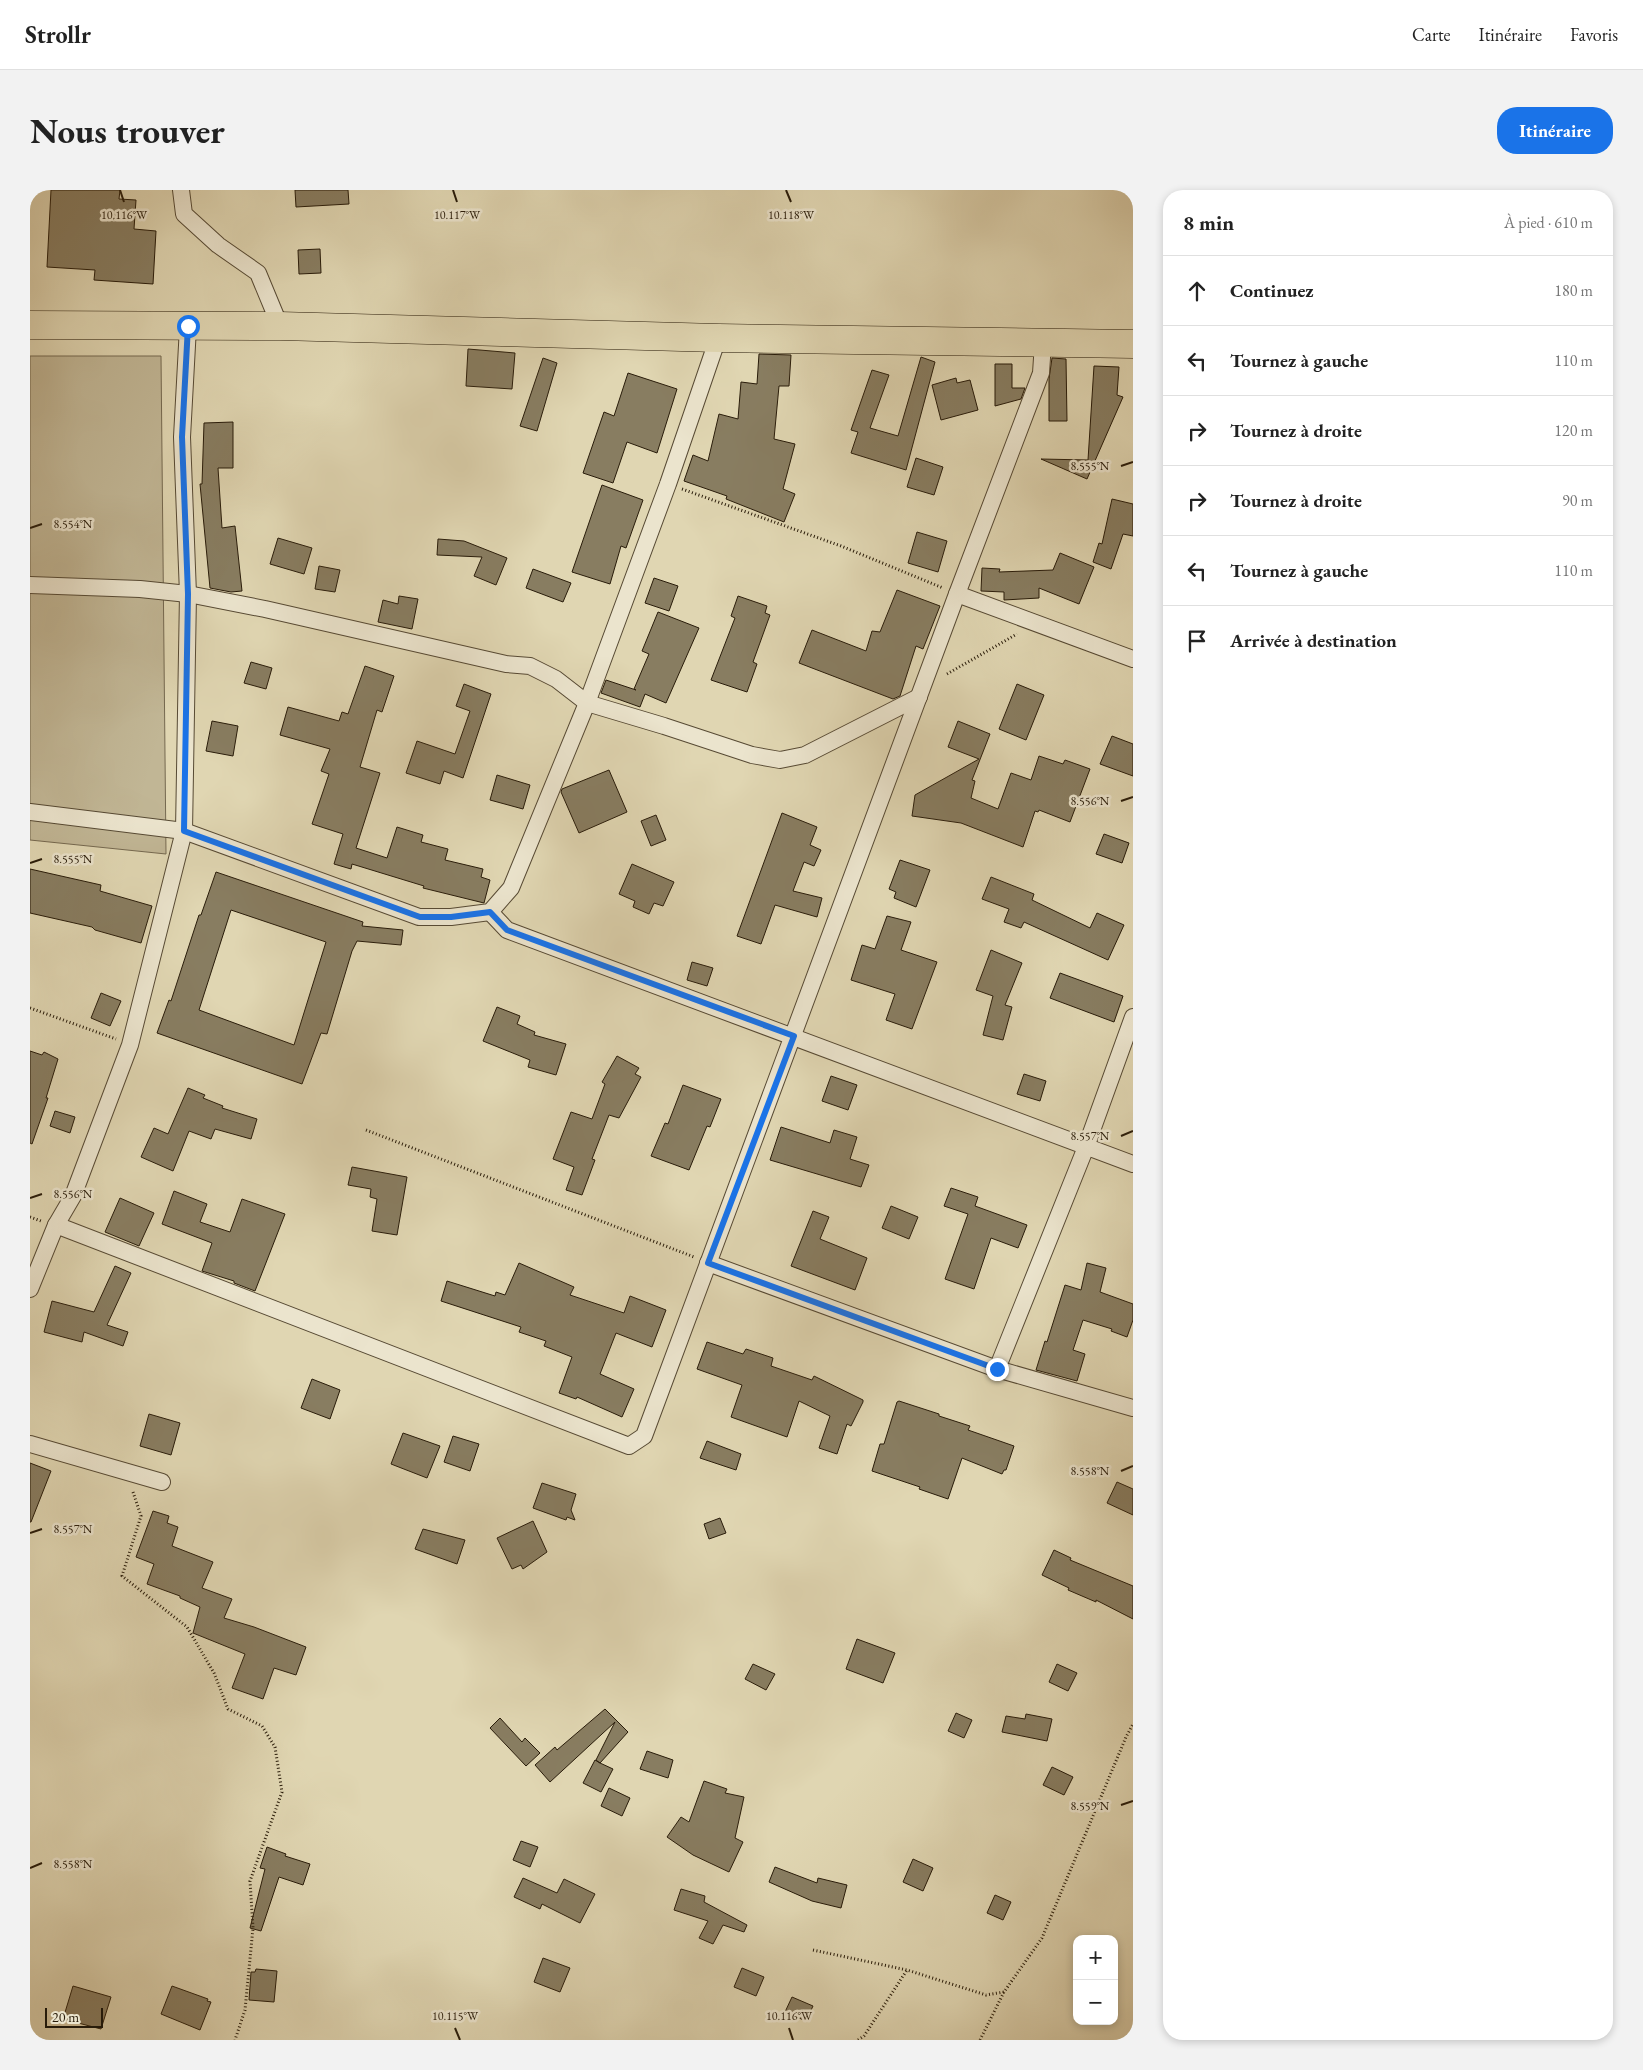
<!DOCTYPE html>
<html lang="fr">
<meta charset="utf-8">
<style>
:root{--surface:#fff;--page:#f2f2f2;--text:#222;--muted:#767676;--line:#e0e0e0;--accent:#1a73e8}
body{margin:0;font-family:"EB Garamond",serif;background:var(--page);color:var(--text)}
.controls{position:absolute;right:15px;bottom:15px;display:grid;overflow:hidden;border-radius:10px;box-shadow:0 2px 8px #0003}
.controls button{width:45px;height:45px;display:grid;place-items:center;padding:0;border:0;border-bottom:1px solid var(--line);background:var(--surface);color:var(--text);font:25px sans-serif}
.scale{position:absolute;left:15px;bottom:12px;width:58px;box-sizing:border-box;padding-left:5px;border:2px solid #291c0a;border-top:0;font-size:14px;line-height:18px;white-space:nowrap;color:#291c0a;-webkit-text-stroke:4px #ebe4cd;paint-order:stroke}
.stop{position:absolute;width:15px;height:15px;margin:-11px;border:4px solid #1a73e8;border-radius:50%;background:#fff}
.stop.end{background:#1a73e8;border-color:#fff;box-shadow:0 1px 5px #0008}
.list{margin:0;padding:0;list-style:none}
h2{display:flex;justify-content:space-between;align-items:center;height:65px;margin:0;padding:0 20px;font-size:21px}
h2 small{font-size:16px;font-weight:400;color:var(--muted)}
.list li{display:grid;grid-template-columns:32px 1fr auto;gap:15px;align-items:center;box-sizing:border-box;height:70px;padding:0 20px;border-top:1px solid var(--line)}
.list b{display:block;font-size:19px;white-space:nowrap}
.list em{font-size:16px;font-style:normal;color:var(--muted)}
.icon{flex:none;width:28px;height:28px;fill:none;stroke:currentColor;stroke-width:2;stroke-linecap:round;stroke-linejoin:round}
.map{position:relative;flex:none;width:1103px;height:1850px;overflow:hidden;border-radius:20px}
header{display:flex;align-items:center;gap:30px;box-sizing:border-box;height:70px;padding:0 25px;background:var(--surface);border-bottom:1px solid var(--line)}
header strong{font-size:24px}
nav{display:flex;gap:28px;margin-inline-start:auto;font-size:18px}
.intro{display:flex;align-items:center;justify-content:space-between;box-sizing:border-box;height:120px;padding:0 30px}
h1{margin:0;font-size:35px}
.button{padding:12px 22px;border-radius:20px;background:var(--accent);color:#fff;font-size:18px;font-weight:700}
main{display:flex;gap:30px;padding:0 30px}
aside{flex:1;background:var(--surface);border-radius:20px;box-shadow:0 2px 8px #0003}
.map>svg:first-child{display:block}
</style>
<header>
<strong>Strollr</strong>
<nav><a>Carte</a><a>Itinéraire</a><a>Favoris</a></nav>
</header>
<div class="intro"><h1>Nous trouver</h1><a class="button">Itinéraire</a></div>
<main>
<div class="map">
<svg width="1103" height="1850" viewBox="0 0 1103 1850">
<rect width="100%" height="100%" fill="#e0d6b2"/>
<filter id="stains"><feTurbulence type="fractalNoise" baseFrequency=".004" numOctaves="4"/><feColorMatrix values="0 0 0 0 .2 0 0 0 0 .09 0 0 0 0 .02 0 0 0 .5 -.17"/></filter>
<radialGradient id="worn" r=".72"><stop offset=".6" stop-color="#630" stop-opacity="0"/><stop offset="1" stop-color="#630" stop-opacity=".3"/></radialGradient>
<path fill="#c1b695" stroke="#756950" d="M 0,166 L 131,166 L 136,664 L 0,650 Z"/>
<g fill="#887d61" stroke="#291c0a" fill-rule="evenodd">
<path d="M 21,0 L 90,0 L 89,9 L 106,10 L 104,39 L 126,41 L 123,94 L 64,90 L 65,80 L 17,77 Z"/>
<path d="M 265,0 L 318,0 L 319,14 L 266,17 Z"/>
<path d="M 290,59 L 291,83 L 269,84 L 268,60 Z"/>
<path d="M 438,159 L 485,163 L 482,199 L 436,196 Z"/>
<path d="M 729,164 L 761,165 L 759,196 L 749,196 L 744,249 L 765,254 L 753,299 L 765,304 L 754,332 L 696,309 L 697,306 L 654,291 L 663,265 L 678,271 L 689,224 L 708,229 L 711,192 L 727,194 Z"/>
<path d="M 891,167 L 905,172 L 876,280 L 821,263 L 828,242 L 821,240 L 842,180 L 859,185 L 840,238 L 868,246 Z"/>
<path d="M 513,168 L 527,173 L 507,241 L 490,236 Z"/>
<path d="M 1022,168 L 1036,169 L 1037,231 L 1019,231 L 1019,189 Z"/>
<path d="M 965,174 L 982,174 L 982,198 L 995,198 L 991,209 L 965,216 Z"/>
<path d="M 1064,176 L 1089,177 L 1087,205 L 1093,207 L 1057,289 L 1011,269 L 1058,270 Z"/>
<path d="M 598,183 L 647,199 L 627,263 L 597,252 L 583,293 L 553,283 L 574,222 L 584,226 Z"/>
<path d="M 926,188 L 927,193 L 940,190 L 948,220 L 911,230 L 902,195 Z"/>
<path d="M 203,232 L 203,278 L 188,278 L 192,338 L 205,336 L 212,401 L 201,402 L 180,398 L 170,294 L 172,294 L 174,233 Z"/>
<path d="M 886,268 L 913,277 L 904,305 L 877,297 Z"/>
<path d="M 572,295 L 613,310 L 596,358 L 591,356 L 580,394 L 542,382 Z"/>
<path d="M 1082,309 L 1103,314 L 1103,346 L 1093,344 L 1081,379 L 1063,372 L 1069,353 L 1072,354 Z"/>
<path d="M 887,342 L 917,351 L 908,382 L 878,373 Z"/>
<path d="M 248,348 L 282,358 L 274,384 L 240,374 Z"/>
<path d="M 408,349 L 434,351 L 477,368 L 466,395 L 444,386 L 452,367 L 407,365 Z"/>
<path d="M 1030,363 L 1064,377 L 1049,414 L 1009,398 L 1009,408 L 974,410 L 974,402 L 951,401 L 952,378 L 970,379 L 969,382 L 1023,380 Z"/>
<path d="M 289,376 L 310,380 L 305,402 L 285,399 Z"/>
<path d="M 503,379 L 541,393 L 533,412 L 496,398 Z"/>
<path d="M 624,388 L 648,396 L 639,421 L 615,413 Z"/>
<path d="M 867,400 L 910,416 L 893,459 L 886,456 L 870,506 L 863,509 L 769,473 L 782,440 L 836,461 L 842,441 L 850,442 Z"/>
<path d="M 369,406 L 388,409 L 382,439 L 348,432 L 353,410 L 368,414 Z"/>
<path d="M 708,406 L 737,416 L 735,423 L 740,425 L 723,472 L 727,474 L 717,502 L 681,490 L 705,428 L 701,426 Z"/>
<path d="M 628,422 L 669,438 L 636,513 L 615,504 L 610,517 L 571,503 L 576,490 L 606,500 L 604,499 L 619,464 L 612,461 Z"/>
<path d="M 221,472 L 242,478 L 236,499 L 214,493 Z"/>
<path d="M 335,476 L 364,486 L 352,522 L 347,520 L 330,577 L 350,583 L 326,658 L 357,668 L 367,637 L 393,645 L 391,652 L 418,659 L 415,670 L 453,679 L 451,687 L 460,690 L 454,713 L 393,698 L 394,696 L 322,674 L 321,679 L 304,674 L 313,644 L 282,634 L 299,584 L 291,581 L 300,559 L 250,545 L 258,517 L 309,531 L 312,522 L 318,524 Z"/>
<path d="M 434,494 L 461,504 L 433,588 L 414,581 L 410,594 L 376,583 L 387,551 L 425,564 L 440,521 L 426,516 Z"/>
<path d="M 987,494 L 1014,505 L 996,550 L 969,539 Z"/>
<path d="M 182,531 L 208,536 L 203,566 L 176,561 Z"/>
<path d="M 928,531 L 960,544 L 942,590 L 945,591 L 941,608 L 968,619 L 981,583 L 1001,590 L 1009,566 L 1033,574 L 1035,570 L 1060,579 L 1040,632 L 1009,620 L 1008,622 L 1005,621 L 993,657 L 931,633 L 882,626 L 885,605 L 949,569 L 918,557 Z"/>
<path d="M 1082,546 L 1103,554 L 1103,586 L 1070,574 Z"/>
<path d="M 579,580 L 597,622 L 549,643 L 531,602 L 532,599 Z"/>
<path d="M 467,585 L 500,595 L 493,619 L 460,610 Z"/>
<path d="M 752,623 L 787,637 L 780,655 L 791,660 L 784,676 L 774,672 L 763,701 L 792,708 L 787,727 L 745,715 L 731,754 L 707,746 Z"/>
<path d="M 626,625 L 636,650 L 621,656 L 611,631 Z"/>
<path d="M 1074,644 L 1099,653 L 1092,673 L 1066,664 Z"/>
<path d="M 870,670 L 900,680 L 886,717 L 864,708 L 866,702 L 859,699 Z"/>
<path d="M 602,674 L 644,692 L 633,716 L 624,713 L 619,724 L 603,717 L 605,711 L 589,704 Z"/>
<path d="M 0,679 L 71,695 L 70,701 L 122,716 L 111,753 L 65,740 L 62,737 L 0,723 Z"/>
<path d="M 186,682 L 333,732 L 332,736 L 373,740 L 371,755 L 327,751 L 322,761 L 297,844 L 291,843 L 272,894 L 127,843 L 139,810 L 141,811 L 169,725 L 171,725 ZM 201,720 L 296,752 L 264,855 L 169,820 Z"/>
<path d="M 961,687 L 1004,704 L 1002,710 L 1060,738 L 1067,723 L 1094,735 L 1078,770 L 994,732 L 991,738 L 974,732 L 979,719 L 952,709 Z"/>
<path d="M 857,726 L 881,732 L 871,760 L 907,772 L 882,839 L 856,830 L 865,804 L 821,790 L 832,755 L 845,759 Z"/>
<path d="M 961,760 L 992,773 L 975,815 L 982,817 L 973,850 L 953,845 L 963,806 L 946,800 Z"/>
<path d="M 662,772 L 683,778 L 677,796 L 657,790 Z"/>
<path d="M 1030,783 L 1093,806 L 1084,832 L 1020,808 Z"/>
<path d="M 71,803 L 91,811 L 80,836 L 61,828 Z"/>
<path d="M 467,817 L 490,826 L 487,834 L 505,842 L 504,845 L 536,854 L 526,885 L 498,877 L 500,870 L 453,851 Z"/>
<path d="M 0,861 L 12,865 L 14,862 L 28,869 L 16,908 L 18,908 L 2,954 L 0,953 Z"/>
<path d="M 587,866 L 609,878 L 605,884 L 611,887 L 589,928 L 579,925 L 562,969 L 565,970 L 552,1005 L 536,1000 L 544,977 L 523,969 L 541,922 L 562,929 L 575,894 L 572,892 Z"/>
<path d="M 994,884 L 1016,891 L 1010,911 L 987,904 Z"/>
<path d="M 801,886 L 827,895 L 818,920 L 792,911 Z"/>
<path d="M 653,895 L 691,909 L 680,937 L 677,936 L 659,980 L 621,966 L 635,933 L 638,934 Z"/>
<path d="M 158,898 L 175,905 L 173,908 L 193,916 L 192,918 L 227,929 L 221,949 L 185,939 L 181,949 L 159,941 L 143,981 L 111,967 L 124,938 L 138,944 Z"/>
<path d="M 25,921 L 45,927 L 40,943 L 20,936 Z"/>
<path d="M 751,937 L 800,953 L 804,940 L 827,947 L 820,969 L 839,975 L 831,997 L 740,970 Z"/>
<path d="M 322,977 L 377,987 L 367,1045 L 342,1041 L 347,1009 L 340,1007 L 341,999 L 318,995 Z"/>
<path d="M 921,998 L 948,1007 L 945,1016 L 997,1035 L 988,1058 L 961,1048 L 944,1099 L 915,1089 L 938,1024 L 914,1016 Z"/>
<path d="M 144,1001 L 177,1014 L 170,1032 L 200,1042 L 212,1009 L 255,1024 L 225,1101 L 204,1093 L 204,1091 L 172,1081 L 182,1053 L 132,1034 Z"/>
<path d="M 90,1008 L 124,1023 L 109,1056 L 75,1042 Z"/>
<path d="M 861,1016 L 888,1027 L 879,1049 L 852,1038 Z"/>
<path d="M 783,1021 L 799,1027 L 790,1049 L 837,1068 L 825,1100 L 761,1076 Z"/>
<path d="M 489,1073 L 544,1097 L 540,1105 L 594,1123 L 600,1106 L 636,1120 L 622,1157 L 586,1143 L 570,1184 L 604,1199 L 592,1227 L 547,1207 L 546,1209 L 529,1203 L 542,1167 L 514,1156 L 516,1151 L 489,1142 L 491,1137 L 411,1111 L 417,1091 L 465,1106 L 466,1102 L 475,1105 Z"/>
<path d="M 1057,1073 L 1076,1078 L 1070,1102 L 1103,1114 L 1103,1130 L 1097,1147 L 1081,1141 L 1082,1139 L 1053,1130 L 1043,1160 L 1055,1164 L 1047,1191 L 1006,1180 L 1015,1151 L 1017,1152 L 1035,1095 L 1051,1100 Z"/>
<path d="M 85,1076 L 101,1083 L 77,1135 L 98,1142 L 93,1156 L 54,1142 L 52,1152 L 14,1142 L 22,1111 L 64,1122 Z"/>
<path d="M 677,1152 L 713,1164 L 716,1159 L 743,1168 L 741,1176 L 782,1190 L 784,1186 L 833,1210 L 833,1212 L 821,1236 L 817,1234 L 807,1264 L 789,1258 L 800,1226 L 769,1211 L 757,1247 L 701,1227 L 712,1195 L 667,1179 Z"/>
<path d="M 282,1189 L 310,1200 L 300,1229 L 271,1218 Z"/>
<path d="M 869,1211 L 909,1224 L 909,1226 L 940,1236 L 938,1240 L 984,1256 L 976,1280 L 974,1280 L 972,1284 L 932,1268 L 918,1309 L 889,1299 L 890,1297 L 842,1281 L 850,1254 L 854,1254 L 867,1212 Z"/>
<path d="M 119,1224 L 150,1233 L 141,1265 L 110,1256 Z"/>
<path d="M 373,1243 L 410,1256 L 397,1288 L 361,1274 Z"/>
<path d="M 423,1246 L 449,1254 L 440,1281 L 414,1272 Z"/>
<path d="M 677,1251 L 711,1264 L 706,1280 L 670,1268 Z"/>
<path d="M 0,1273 L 21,1281 L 1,1332 L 0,1332 Z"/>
<path d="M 1087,1292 L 1103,1299 L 1103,1325 L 1077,1313 Z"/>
<path d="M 512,1293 L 546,1304 L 541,1320 L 545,1330 L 537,1327 L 536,1330 L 503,1318 Z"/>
<path d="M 123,1321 L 139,1326 L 137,1333 L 148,1337 L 142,1356 L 183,1372 L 172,1398 L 202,1409 L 194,1428 L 224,1437 L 276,1457 L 266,1485 L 244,1478 L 233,1509 L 202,1498 L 215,1464 L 163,1443 L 170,1417 L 150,1408 L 150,1406 L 117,1394 L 124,1374 L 106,1367 Z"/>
<path d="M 690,1328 L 696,1343 L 679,1349 L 674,1334 Z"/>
<path d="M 503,1331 L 517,1362 L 493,1379 L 491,1375 L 482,1379 L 467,1348 Z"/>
<path d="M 393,1339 L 435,1350 L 427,1374 L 385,1359 Z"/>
<path d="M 1024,1360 L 1041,1368 L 1040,1370 L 1103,1396 L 1103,1429 L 1066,1410 L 1066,1412 L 1038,1400 L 1039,1398 L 1012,1385 Z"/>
<path d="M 827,1449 L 865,1463 L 853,1493 L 816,1479 Z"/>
<path d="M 723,1474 L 745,1484 L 736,1500 L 715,1489 Z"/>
<path d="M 1027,1474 L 1047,1483 L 1038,1501 L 1019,1492 Z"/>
<path d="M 575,1519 L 598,1542 L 570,1573 L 583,1579 L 571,1602 L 553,1593 L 565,1570 L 570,1573 L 566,1570 L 585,1532 L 520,1592 L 505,1575 L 525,1557 L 527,1560 Z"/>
<path d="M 926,1523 L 942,1530 L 934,1548 L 918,1541 Z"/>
<path d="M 996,1524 L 1022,1529 L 1017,1551 L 972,1542 L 976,1526 L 995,1529 Z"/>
<path d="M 470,1528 L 492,1552 L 495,1548 L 510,1563 L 496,1576 L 460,1538 Z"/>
<path d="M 617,1561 L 643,1570 L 638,1588 L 610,1579 Z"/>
<path d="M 1022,1577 L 1043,1587 L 1034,1605 L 1013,1595 Z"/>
<path d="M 674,1591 L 697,1599 L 695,1603 L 714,1607 L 705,1648 L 713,1652 L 699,1682 L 663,1665 L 637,1647 L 651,1627 L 659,1632 Z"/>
<path d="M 579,1598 L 600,1608 L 592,1626 L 571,1616 Z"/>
<path d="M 491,1651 L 508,1657 L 500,1677 L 483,1670 Z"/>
<path d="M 237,1657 L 256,1664 L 255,1666 L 280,1674 L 273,1695 L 249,1687 L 231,1741 L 220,1738 L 235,1679 L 230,1678 Z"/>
<path d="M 883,1669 L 903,1678 L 893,1701 L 873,1692 Z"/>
<path d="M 745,1677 L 787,1693 L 788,1688 L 817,1695 L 811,1718 L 782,1711 L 739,1692 Z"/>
<path d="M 493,1688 L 527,1703 L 534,1689 L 565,1704 L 550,1733 L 512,1714 L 510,1719 L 484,1707 Z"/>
<path d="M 651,1699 L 675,1706 L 674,1712 L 717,1735 L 714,1742 L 693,1735 L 683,1754 L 669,1748 L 678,1731 L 644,1720 Z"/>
<path d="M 965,1705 L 981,1712 L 973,1730 L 957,1723 Z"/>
<path d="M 513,1768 L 540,1778 L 530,1802 L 504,1792 Z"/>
<path d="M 712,1778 L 734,1787 L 726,1806 L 704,1797 Z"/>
<path d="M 226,1779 L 247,1781 L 244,1812 L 219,1810 L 221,1782 L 225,1782 Z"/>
<path d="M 43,1796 L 81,1807 L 71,1839 L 33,1829 Z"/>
<path d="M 142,1796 L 178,1809 L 177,1811 L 181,1812 L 170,1840 L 131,1824 Z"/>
<path d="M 762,1807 L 783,1816 L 776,1831 L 755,1822 Z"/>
</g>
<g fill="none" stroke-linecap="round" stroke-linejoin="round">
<g stroke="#574a34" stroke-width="18">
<g id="minor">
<path d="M 151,0 L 154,24 L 188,55 L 228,83 L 250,136"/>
<path d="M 0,395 L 110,399 L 158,404 L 235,419 L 476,474 L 500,476 L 526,489 L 557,513 L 634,536 L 722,565 L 750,570 L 775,565 L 889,507"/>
<path d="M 927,404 L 1103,469"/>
<path d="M 0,622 L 154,641 L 389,727 L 421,727 L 460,722 L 481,698 L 557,513 L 638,294 L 688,148"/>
<path d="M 460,722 L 477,740 L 1103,974"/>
<path d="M 26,1035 L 599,1256 L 614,1246 L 927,404 L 1011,183 L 1013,153"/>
<path d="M 678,1073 L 967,1179 L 1103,1218"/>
<path d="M 0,1099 L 26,1035 L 43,1006 L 100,855 L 154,641 L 158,404 L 152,247 L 158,137"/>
<path d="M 967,1179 L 1056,957 L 1103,827"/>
<path d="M 0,1254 L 132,1292"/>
</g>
</g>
<g stroke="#291c0a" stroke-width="29">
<path id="trunk" d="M 0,135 L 250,136 L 688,148 L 1103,154"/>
</g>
<g stroke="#291c0a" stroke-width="3" stroke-dasharray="1 2.5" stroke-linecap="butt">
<path d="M 652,299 L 811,356 L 913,398"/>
<path d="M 917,484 L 987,444"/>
<path d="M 0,818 L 86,849"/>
<path d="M 336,940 L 664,1067"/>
<path d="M 0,1027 L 11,1031"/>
<path d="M 103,1302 L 111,1326 L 92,1386 L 157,1437 L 184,1483 L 198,1519 L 232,1536 L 245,1557 L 252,1602 L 220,1691 L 223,1738 L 215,1820 L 205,1850"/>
<path d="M 783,1760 L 877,1780 L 956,1805 L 974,1802 L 1012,1748 L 1096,1547 L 1103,1534"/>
<path d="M 828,1850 L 834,1846 L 877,1780"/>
<path d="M 950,1850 L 974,1802"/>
</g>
<use href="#minor" stroke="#ebe4cd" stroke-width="16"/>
<use href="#trunk" stroke="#e0d6b2" stroke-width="28"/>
</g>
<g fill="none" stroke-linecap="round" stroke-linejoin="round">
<path stroke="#1a73e8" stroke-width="6" d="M 158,136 L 152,247 L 158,404 L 154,641 L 390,727 L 421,727 L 460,722 L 477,740 L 764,846 L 678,1073 L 967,1179"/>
</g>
<path fill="none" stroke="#291c0a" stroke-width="2" d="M 90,0 L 94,12M 423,0 L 427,12M 756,0 L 761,12M 1091,276 L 1103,272M 0,338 L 12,334M 1091,611 L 1103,607M 0,673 L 12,669M 1091,946 L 1103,941M 0,1008 L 12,1004M 1091,1281 L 1103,1276M 0,1343 L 12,1339M 1091,1615 L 1103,1611M 0,1678 L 12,1673M 425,1838 L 430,1850M 759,1838 L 763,1850"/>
<g font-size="12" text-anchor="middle" fill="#291c0a" stroke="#ebe4cd" stroke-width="5" stroke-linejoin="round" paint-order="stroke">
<text x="94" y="29">10.116°W</text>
<text x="427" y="29">10.117°W</text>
<text x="761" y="29">10.118°W</text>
<text x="1060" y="280">8.555°N</text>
<text x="43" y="338">8.554°N</text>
<text x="1060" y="615">8.556°N</text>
<text x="43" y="673">8.555°N</text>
<text x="1060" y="950">8.557°N</text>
<text x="43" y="1008">8.556°N</text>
<text x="1060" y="1285">8.558°N</text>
<text x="43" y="1343">8.557°N</text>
<text x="1060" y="1620">8.559°N</text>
<text x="43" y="1678">8.558°N</text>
<text x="425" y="1830">10.115°W</text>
<text x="759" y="1830">10.116°W</text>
</g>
<rect width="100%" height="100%" filter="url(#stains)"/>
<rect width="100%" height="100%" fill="url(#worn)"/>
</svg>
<div class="controls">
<button>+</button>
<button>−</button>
</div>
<div class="scale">20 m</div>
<div class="stop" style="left:158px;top:136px"></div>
<div class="stop end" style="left:967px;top:1179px"></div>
</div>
<aside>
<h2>8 min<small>À pied · 610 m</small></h2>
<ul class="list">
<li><svg class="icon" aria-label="ahead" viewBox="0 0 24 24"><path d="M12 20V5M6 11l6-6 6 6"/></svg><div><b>Continuez</b></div><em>180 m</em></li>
<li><svg class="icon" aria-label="left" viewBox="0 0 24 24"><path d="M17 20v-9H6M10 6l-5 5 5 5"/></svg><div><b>Tournez à gauche</b></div><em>110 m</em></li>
<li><svg class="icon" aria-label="right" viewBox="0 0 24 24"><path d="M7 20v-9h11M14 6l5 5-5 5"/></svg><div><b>Tournez à droite</b></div><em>120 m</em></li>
<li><svg class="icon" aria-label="right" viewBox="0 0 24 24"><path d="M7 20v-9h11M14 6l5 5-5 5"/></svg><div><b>Tournez à droite</b></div><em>90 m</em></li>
<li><svg class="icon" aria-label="left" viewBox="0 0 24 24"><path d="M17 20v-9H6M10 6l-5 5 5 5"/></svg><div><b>Tournez à gauche</b></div><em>110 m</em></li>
<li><svg class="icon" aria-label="arrive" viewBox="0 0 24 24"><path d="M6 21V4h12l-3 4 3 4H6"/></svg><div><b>Arrivée à destination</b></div></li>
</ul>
</aside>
</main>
